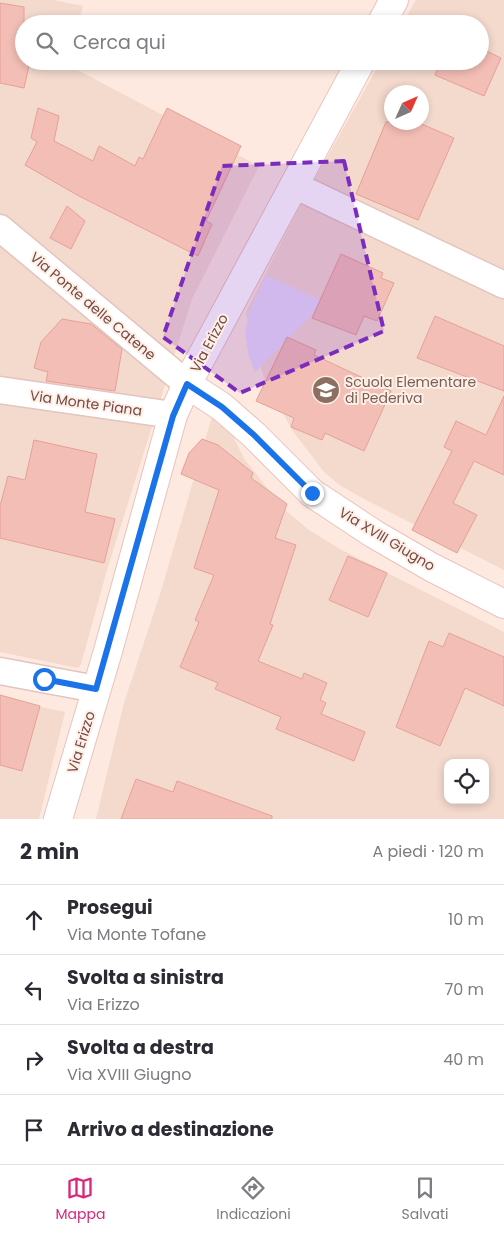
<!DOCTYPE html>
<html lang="it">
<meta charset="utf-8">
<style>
:root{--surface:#fff;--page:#f7f7f7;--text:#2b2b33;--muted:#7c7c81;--line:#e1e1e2;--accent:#db2777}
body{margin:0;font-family:Poppins,sans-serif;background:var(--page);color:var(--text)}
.controls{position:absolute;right:15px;bottom:15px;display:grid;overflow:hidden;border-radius:10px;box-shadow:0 2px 8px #0003}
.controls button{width:45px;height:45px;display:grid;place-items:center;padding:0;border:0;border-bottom:1px solid var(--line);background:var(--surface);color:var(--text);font:25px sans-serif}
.compass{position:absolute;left:384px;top:85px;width:45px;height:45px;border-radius:50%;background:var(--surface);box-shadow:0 2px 8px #0003;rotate:45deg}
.stop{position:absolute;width:15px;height:15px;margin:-11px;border:4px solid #1a73e8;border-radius:50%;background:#fff}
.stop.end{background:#1a73e8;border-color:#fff;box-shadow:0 1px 5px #0008}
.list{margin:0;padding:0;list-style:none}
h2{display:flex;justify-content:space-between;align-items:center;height:65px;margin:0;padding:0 20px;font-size:21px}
h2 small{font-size:16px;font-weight:400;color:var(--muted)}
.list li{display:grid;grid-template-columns:32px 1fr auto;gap:15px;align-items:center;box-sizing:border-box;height:70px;padding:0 20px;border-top:1px solid var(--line)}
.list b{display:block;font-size:19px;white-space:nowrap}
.list p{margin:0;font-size:16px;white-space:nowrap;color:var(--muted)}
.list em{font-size:16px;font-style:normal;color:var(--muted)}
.icon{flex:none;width:28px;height:28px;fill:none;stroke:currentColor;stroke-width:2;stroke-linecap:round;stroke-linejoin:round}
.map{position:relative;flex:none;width:504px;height:819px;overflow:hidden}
.search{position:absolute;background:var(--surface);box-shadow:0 2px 8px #0003;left:15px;right:15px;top:15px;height:55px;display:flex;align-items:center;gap:12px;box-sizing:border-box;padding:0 18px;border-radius:28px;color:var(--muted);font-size:19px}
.sheet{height:345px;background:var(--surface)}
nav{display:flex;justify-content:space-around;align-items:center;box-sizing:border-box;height:70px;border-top:1px solid var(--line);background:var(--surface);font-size:14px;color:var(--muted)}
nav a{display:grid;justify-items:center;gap:2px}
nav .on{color:var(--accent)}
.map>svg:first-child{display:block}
</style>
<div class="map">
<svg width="504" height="819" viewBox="0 0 504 819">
<rect width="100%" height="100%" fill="#fde9df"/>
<g fill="#f4d9cd" fill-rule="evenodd">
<path d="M 0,0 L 53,0 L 83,6 L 78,24 L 24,24 L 24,61 L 66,61 L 66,63 L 72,67 L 259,166 L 192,299 L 107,570 L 81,664 L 78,668 L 0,652 Z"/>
<path d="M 416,0 L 504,0 L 504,570 L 366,500 L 341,486 L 324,472 L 292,430 L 264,377 L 253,344 L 246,312 L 302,202 L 381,61 L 480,61 L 480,24 L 402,24 ZM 392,92 L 422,92 L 422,122 L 392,122 Z"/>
<path d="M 216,403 L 245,460 L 285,510 L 309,530 L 340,549 L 504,632 L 504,819 L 96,819 L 124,703 L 161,591 ZM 448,763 L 485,763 L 485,800 L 448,800 Z"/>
<path d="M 0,698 L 65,712 L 39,819 L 0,819 Z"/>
</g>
<path fill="#e7dcf9" d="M 266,275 L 325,302 L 255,372 L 249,357 L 245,334 L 249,312 Z"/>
<g fill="#f3beb6" stroke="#e6a096">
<path d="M 0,3 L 24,7 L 24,61 L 30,61 L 24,88 L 0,83 Z"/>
<path d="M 480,48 L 501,58 L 484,96 L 435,75 L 441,61 L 480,61 Z"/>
<path d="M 38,108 L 59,116 L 54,141 L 93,161 L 99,146 L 135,166 L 139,157 L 143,159 L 167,108 L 241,146 L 206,221 L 212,224 L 198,256 L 79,196 L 25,165 L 37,142 L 31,138 Z"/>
<path d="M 386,122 L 417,122 L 454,138 L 418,220 L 356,194 Z"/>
<path d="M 67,206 L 85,221 L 71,249 L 50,238 Z"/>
<path d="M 341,254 L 383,273 L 381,278 L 394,283 L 377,321 L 364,316 L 356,335 L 312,318 Z"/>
<path d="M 435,316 L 504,346 L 504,391 L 417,358 Z"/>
<path d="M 62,319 L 91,324 L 122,349 L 115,391 L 46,381 L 48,372 L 34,368 L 41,342 Z"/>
<path d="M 287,337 L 316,350 L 314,355 L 391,391 L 364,451 L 325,433 L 322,440 L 291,427 L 294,418 L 256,401 Z"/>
<path d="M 504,396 L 504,475 L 474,461 L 453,503 L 477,515 L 457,553 L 412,530 L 452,451 L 444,447 L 456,421 L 486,435 Z"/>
<path d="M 202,439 L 218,445 L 253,473 L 251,478 L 287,504 L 275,538 L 296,545 L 270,624 L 273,625 L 258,661 L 302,679 L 304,673 L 327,683 L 320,700 L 326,703 L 321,714 L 365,732 L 354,761 L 276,729 L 281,717 L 215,689 L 218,683 L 180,667 L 199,622 L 195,620 L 214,575 L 194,568 L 219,490 L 181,474 L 189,453 Z"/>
<path d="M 34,440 L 97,454 L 85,512 L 115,519 L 104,563 L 0,538 L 0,506 L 8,476 L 25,480 Z"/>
<path d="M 348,556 L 387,573 L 368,617 L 329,600 Z"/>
<path d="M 449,633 L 504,657 L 504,706 L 465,688 L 440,746 L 396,727 L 429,641 L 443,647 Z"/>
<path d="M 0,695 L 40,706 L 22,771 L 0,765 Z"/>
<path d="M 136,779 L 173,792 L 177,781 L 272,816 L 272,819 L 121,819 Z"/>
</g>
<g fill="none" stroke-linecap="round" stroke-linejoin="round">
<g stroke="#e3c5be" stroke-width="29">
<g id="minor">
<path d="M 294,185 L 504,285"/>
<path d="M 0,228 L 187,384"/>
<path d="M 0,390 L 173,415"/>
<path d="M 0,671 L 96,689"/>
</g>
</g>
<g stroke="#e8c4bb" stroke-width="30">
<g id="secondary">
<path d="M 381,24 L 394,0"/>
<path d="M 187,384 L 222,407 L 254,435 L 312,493 L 374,534 L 431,567 L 504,604"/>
<path d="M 58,819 L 108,651 L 173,415 L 187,384 L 361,61"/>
</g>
</g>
<use href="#minor" stroke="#fff" stroke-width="26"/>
<use href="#secondary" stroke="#fff" stroke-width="28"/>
</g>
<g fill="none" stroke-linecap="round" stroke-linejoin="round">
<path stroke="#1a73e8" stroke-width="6" d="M 44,679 L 96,689 L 173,416 L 187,384 L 222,407 L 254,435 L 312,493"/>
</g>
<path fill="#7b2cbf" fill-opacity="0.2" stroke="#7b2cbf" stroke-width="4" stroke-dasharray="10 6" stroke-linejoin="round" d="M 344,161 L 384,331 L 240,393 L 163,337 L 222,166 Z"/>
<defs>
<g id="school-disc" transform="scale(1.4375)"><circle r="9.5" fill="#8d6e63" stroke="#ffefe6"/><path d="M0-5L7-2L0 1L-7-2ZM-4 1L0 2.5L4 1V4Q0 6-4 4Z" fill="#fff"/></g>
</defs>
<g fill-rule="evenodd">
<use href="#school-disc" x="326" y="390"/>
</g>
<g text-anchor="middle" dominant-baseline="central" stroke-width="4" stroke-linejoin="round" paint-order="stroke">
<g font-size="14" fill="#734b46" stroke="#ffefe6">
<text transform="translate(93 306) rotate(40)">Via Ponte delle Catene</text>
<text transform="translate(209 343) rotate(-62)">Via Erizzo</text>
<text transform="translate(86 403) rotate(8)">Via Monte Piana</text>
<text transform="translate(387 539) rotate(31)">Via XVIII Giugno</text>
<text transform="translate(81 742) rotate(-73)">Via Erizzo</text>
</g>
<g font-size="14" fill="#785e54" stroke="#ffefe6" text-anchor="start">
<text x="345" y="382">Scuola Elementare<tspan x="345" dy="16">di Pederiva</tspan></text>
</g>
</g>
</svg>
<div class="controls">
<button><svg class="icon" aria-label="locate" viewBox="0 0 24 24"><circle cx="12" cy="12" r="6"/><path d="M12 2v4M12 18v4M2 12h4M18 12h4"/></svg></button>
</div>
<svg class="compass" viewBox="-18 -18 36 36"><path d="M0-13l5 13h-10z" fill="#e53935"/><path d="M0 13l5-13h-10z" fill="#7c7c81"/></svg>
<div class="stop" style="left:44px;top:679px"></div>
<div class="stop end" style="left:312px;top:493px"></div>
<div class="search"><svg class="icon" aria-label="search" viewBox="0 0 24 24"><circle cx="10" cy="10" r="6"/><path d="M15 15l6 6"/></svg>Cerca qui</div>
</div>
<section class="sheet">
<h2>2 min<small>A piedi · 120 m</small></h2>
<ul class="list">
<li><svg class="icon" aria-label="ahead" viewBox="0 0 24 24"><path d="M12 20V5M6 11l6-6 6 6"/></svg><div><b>Prosegui</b><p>Via Monte Tofane</p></div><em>10 m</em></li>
<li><svg class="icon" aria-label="left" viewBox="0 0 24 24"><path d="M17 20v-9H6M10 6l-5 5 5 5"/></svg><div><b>Svolta a sinistra</b><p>Via Erizzo</p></div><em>70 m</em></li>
<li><svg class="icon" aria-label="right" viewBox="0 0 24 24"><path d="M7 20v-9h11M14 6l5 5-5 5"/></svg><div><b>Svolta a destra</b><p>Via XVIII Giugno</p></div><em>40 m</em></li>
<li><svg class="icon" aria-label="arrive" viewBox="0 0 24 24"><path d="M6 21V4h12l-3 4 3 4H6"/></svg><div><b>Arrivo a destinazione</b></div></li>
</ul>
</section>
<nav>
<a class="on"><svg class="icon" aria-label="map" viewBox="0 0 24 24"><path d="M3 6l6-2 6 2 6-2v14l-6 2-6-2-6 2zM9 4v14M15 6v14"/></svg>Mappa</a>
<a><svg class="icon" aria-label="directions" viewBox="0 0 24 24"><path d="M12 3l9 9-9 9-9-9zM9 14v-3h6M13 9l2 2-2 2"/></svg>Indicazioni</a>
<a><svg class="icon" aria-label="saved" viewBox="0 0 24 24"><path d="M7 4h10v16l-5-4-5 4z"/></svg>Salvati</a>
</nav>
